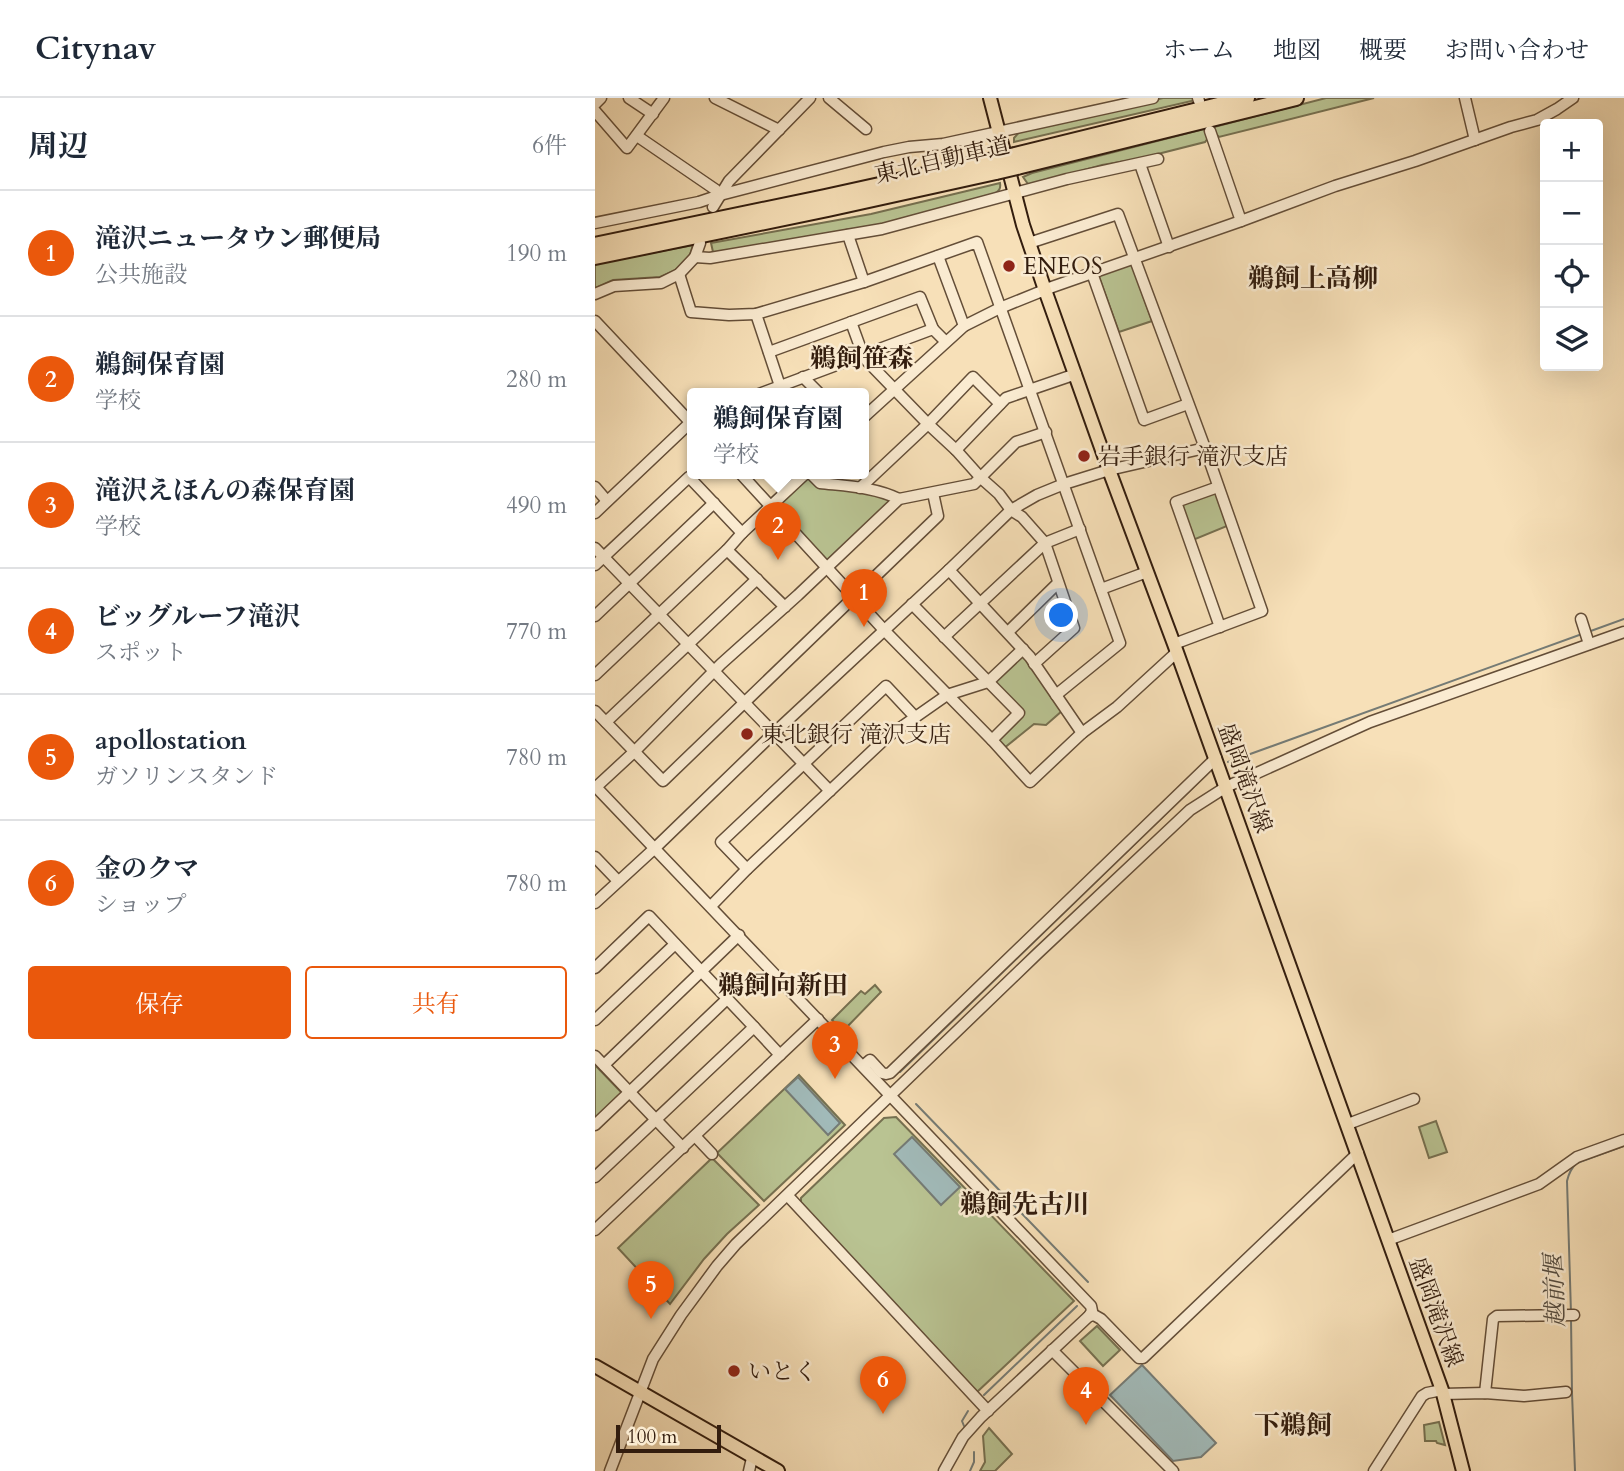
<!DOCTYPE html>
<html lang="ja">
<meta charset="utf-8">
<style>
:root{--surface:#fff;--page:#f6f6f7;--text:#1f2937;--muted:#747a83;--line:#e0e1e3;--accent:#ea580c}
body{margin:0;font-family:Cardo,"Noto Serif JP",serif;background:var(--page);color:var(--text)}
.controls{position:absolute;right:21px;top:21px;display:grid;overflow:hidden;border-radius:7px;box-shadow:0 7px 28px #0002}
.controls button{width:63px;height:63px;display:grid;place-items:center;padding:0;border:0;border-bottom:2px solid var(--line);background:var(--surface);color:var(--text);font:35px sans-serif}
.scale{position:absolute;left:21px;bottom:18px;width:105px;box-sizing:border-box;padding-left:7px;border:4px solid #331d0e;border-top:0;font-size:19px;line-height:24px;white-space:nowrap;color:#331d0e;-webkit-text-stroke:5px #faebd1;paint-order:stroke}
.you{position:absolute;left:467px;top:518px;width:24px;height:24px;margin:-18px;border:5px solid #fff;border-radius:50%;background:#1a73e8;box-shadow:0 0 0 10px #1a73e833}
.badge{display:grid;place-items:center;width:46px;height:46px;border-radius:50%;background:var(--accent);color:#fff;font-size:23px;font-weight:700}
.pin{position:absolute;translate:-50% -58px;filter:drop-shadow(0 2px 4px #0008)}
.pin::after{content:'';position:absolute;top:37px;width:24px;height:21px;background:inherit;clip-path:polygon(0 0,100% 0,50% 100%)}
.popup{position:absolute;left:92px;top:290px;width:182px;height:91px;box-sizing:border-box;display:grid;place-content:center;border-radius:7px;background:var(--surface);filter:drop-shadow(0 2px 5px #0005);font-size:23px;white-space:nowrap;color:var(--muted)}
.popup b{font-size:26px;color:var(--text)}
.popup::after{content:'';position:absolute;left:50%;top:100%;margin-left:-14px;border:14px solid transparent;border-top-color:var(--surface)}
.list{margin:0;padding:0;list-style:none}
h2{display:flex;justify-content:space-between;align-items:center;height:91px;margin:0;padding:0 28px;font-size:30px}
h2 small{font-size:23px;font-weight:400;color:var(--muted)}
.list li{display:grid;grid-template-columns:46px 1fr auto;gap:21px;align-items:center;box-sizing:border-box;height:126px;padding:0 28px;border-top:2px solid var(--line)}
.list b{display:block;font-size:26px;white-space:nowrap}
.list p{margin:0;font-size:23px;white-space:nowrap;color:var(--muted)}
.list em{font-size:23px;font-style:normal;color:var(--muted)}
.actions{display:flex;gap:14px;padding:21px 28px}
.actions a{flex:1;padding:16px 0;border:2px solid var(--accent);border-radius:7px;text-align:center;font-size:24px;color:var(--accent)}
.actions .main{background:var(--accent);color:#fff}
.icon{flex:none;width:38px;height:38px;fill:none;stroke:currentColor;stroke-width:2;stroke-linecap:round;stroke-linejoin:round}
.map{position:relative;flex:none;width:1029px;height:1373px;overflow:hidden}
header{display:flex;align-items:center;gap:42px;box-sizing:border-box;height:98px;padding:0 35px;background:var(--surface);border-bottom:2px solid var(--line)}
header strong{font-size:33px}
nav{display:flex;gap:38px;margin-inline-start:auto;font-size:24px}
main{display:flex}
aside{flex:1;background:var(--surface)}
.map>svg:first-child{display:block}
</style>
<header>
<strong>Citynav</strong>
<nav><a>ホーム</a><a>地図</a><a>概要</a><a>お問い合わせ</a></nav>
</header>
<main>
<aside>
<h2>周辺<small>6件</small></h2>
<ul class="list">
<li><span class="badge">1</span><div><b>滝沢ニュータウン郵便局</b><p>公共施設</p></div><em>190 m</em></li>
<li><span class="badge">2</span><div><b>鵜飼保育園</b><p>学校</p></div><em>280 m</em></li>
<li><span class="badge">3</span><div><b>滝沢えほんの森保育園</b><p>学校</p></div><em>490 m</em></li>
<li><span class="badge">4</span><div><b>ビッグルーフ滝沢</b><p>スポット</p></div><em>770 m</em></li>
<li><span class="badge">5</span><div><b>apollostation</b><p>ガソリンスタンド</p></div><em>780 m</em></li>
<li><span class="badge">6</span><div><b>金のクマ</b><p>ショップ</p></div><em>780 m</em></li>
</ul>
<div class="actions"><a class="main">保存</a><a>共有</a></div>
</aside>
<div class="map">
<svg width="1029" height="1373" viewBox="0 0 1029 1373">
<rect width="100%" height="100%" fill="#f7e0b8"/>
<filter id="stains"><feTurbulence type="fractalNoise" baseFrequency=".00286" numOctaves="4"/><feColorMatrix values="0 0 0 0 .2 0 0 0 0 .09 0 0 0 0 .02 0 0 0 .5 -.17"/></filter>
<radialGradient id="worn" r=".72"><stop offset=".6" stop-color="#630" stop-opacity="0"/><stop offset="1" stop-color="#630" stop-opacity=".3"/></radialGradient>
<g fill="#b9c392" stroke="#767050" stroke-width="2">
<path d="M 568,0 L 601,0 L 601,2 L 419,44 L 419,40 L 426,32 Z"/>
<path d="M 731,0 L 779,0 L 624,39 L 621,36 L 619,29 Z"/>
<path d="M 609,31 L 613,40 L 610,44 L 543,61 L 507,67 L 439,86 L 433,86 L 428,79 L 437,75 Z"/>
<path d="M 405,85 C 406,91 404,93 399,96 L 286,127 L 121,155 L 118,154 L 116,145 L 276,116 Z"/>
<path d="M 98,147 L 94,160 L 81,172 L 65,179 L 18,182 L 0,190 L 0,166 Z"/>
<path d="M 536,164 L 557,223 L 524,234 L 503,176 Z"/>
<path d="M 212,379 L 223,387 L 263,392 L 298,402 L 237,461 L 230,464 L 179,410 Z"/>
<path d="M 620,392 L 632,428 L 598,442 L 585,408 L 587,404 Z"/>
<path d="M 427,553 L 468,612 L 451,627 L 439,626 L 408,651 L 399,642 L 425,614 L 396,584 Z"/>
<path d="M 280,887 L 286,894 L 248,933 L 237,922 L 266,893 L 270,896 Z"/>
<path d="M 0,967 L 27,995 L 0,1021 Z"/>
<path d="M 204,977 L 250,1027 L 169,1103 L 122,1055 Z"/>
<path d="M 301,1019 L 479,1203 L 382,1294 L 206,1105 L 206,1100 L 289,1020 Z"/>
<path d="M 841,1023 L 852,1054 L 834,1060 L 824,1029 Z"/>
<path d="M 117,1060 L 164,1107 L 132,1136 L 109,1161 L 75,1206 L 23,1150 Z"/>
<path d="M 502,1228 L 525,1252 L 508,1268 L 485,1243 Z"/>
<path d="M 844,1324 L 850,1347 L 842,1345 L 841,1343 L 830,1343 L 829,1327 Z"/>
<path d="M 394,1330 L 417,1356 L 400,1373 L 385,1373 L 390,1364 L 388,1338 Z"/>
</g>
<g fill="#a1bab9" stroke="#757b75" stroke-width="2">
<path d="M 203,979 L 245,1025 L 233,1037 L 190,991 Z"/>
<path d="M 317,1039 L 365,1089 L 346,1107 L 299,1056 Z"/>
<path d="M 547,1267 L 621,1345 L 606,1359 L 578,1363 L 515,1297 Z"/>
</g>
<g fill="none" stroke-linecap="round" stroke-linejoin="round">
<g stroke="#757b75" stroke-width="2">
<path d="M 993,534 L 1029,521"/>
<path d="M 633,664 L 987,536"/>
<path d="M 305,974 L 612,676"/>
<path d="M 321,1006 L 493,1184"/>
<path d="M 976,1215 L 972,1083 C 974,1075 976,1070 982,1065 L 1029,1048"/>
<path d="M 976,1220 L 977,1295 L 980,1373"/>
<path d="M 389,1297 L 482,1208"/>
<path d="M 369,1328 L 367,1323 L 373,1313"/>
<path d="M 375,1373 L 379,1364 L 379,1354"/>
</g>
<g stroke="#644e38" stroke-width="13">
<g id="minor">
<path d="M 34,0 L 58,16"/>
<path d="M 120,0 L 184,32"/>
<path d="M 234,0 L 271,31"/>
<path d="M 603,0 L 604,3"/>
<path d="M 870,0 L 880,42"/>
<path d="M 0,6 L 6,0"/>
<path d="M 0,13 L 32,50 L 69,0"/>
<path d="M 615,33 L 646,123"/>
<path d="M 42,38 L 121,92 L 125,97"/>
<path d="M 545,66 L 574,149"/>
<path d="M 118,109 L 134,83 L 215,0"/>
<path d="M 0,125 L 104,104 L 125,97 L 289,54 L 314,49 L 348,46 L 558,0"/>
<path d="M 253,137 L 269,184"/>
<path d="M 434,145 L 523,116 L 610,350 L 667,513 L 579,546"/>
<path d="M 343,158 L 369,228"/>
<path d="M 100,159 L 115,160 L 287,131 L 472,81 L 563,61"/>
<path d="M 497,175 L 549,322 L 593,306"/>
<path d="M 84,176 L 96,214 L 134,217 L 161,216 L 269,184 L 382,144 L 525,545 L 461,597"/>
<path d="M 0,196 L 19,188 L 66,185 L 84,176 L 100,159 L 105,145"/>
<path d="M 161,216 L 185,288"/>
<path d="M 0,223 L 97,326"/>
<path d="M 256,224 L 268,257 L 272,263 L 333,326 L 361,352 L 386,380 L 404,396 L 416,412 L 427,419 L 450,445 L 479,530 L 439,566"/>
<path d="M 174,254 L 325,199 L 338,231"/>
<path d="M 208,279 L 225,296"/>
<path d="M 164,296 L 338,231 L 350,243"/>
<path d="M 269,319 L 369,228 L 405,210 L 457,189 L 646,123 L 740,88 L 820,63 L 916,29 L 942,22 L 962,11 L 978,0"/>
<path d="M 361,352 L 411,300 L 481,276"/>
<path d="M 146,376 L 289,532 L 397,642 L 435,684 L 487,635 L 522,609 L 582,554"/>
<path d="M 216,376 L 225,385 C 251,388 280,389 304,401"/>
<path d="M 0,389 L 12,403"/>
<path d="M 623,389 L 581,404 L 625,529"/>
<path d="M 265,390 L 333,326 L 378,279 L 405,306"/>
<path d="M 0,415 L 97,323"/>
<path d="M 0,450 L 235,693"/>
<path d="M 132,452 L 190,509"/>
<path d="M 0,467 L 94,379 L 147,435"/>
<path d="M 354,472 L 435,559 L 487,635"/>
<path d="M 506,491 L 552,474"/>
<path d="M 317,506 L 424,615 L 397,642"/>
<path d="M 0,518 L 119,405"/>
<path d="M 986,521 L 994,546"/>
<path d="M 413,534 L 463,485"/>
<path d="M 349,539 L 450,445 L 485,431"/>
<path d="M 0,577 L 132,452 L 147,435 L 210,376"/>
<path d="M 0,613 L 68,683 L 343,418 L 338,395"/>
<path d="M 11,624 L 162,481"/>
<path d="M 0,688 L 496,1208 L 497,1213 L 494,1218 L 386,1319 L 368,1339 L 349,1373"/>
<path d="M 0,690 L 39,654 L 126,566 L 203,497 L 304,401 L 379,386 L 421,344 L 451,334"/>
<path d="M 0,759 L 23,783"/>
<path d="M 152,771 L 126,744 L 291,588 L 320,619"/>
<path d="M 0,805 L 60,750 L 179,635 L 354,472 L 416,412 L 442,397 L 469,386 L 514,372 L 610,350"/>
<path d="M 116,808 L 152,771 L 292,639 L 352,597 L 393,584 L 428,551"/>
<path d="M 0,870 L 54,818 L 159,929 L 0,1079"/>
<path d="M 0,922 L 80,846"/>
<path d="M 159,929 L 185,957"/>
<path d="M 0,958 L 88,1050"/>
<path d="M 9,967 L 144,837"/>
<path d="M 268,968 L 275,962 L 287,975 L 291,976 L 295,975 L 621,660"/>
<path d="M 753,1026 L 819,1001"/>
<path d="M 0,1027 L 132,901"/>
<path d="M 100,1038 L 117,1056"/>
<path d="M 193,1098 L 393,1313"/>
<path d="M 0,1132 L 223,921"/>
<path d="M 793,1142 L 944,1086 L 982,1059 L 1029,1042"/>
<path d="M 494,1218 L 499,1217 L 506,1221 L 544,1260 L 548,1260 L 763,1055"/>
<path d="M 457,1252 L 578,1373"/>
<path d="M 890,1295 L 898,1221 L 902,1218 L 979,1217"/>
<path d="M 848,1296 L 890,1295 L 929,1298 L 971,1294"/>
<path d="M 15,1373 L 58,1261 L 86,1217 L 122,1168 L 141,1146 L 442,856 L 595,712 L 631,689 L 775,624 L 1029,534"/>
<path d="M 154,1373 L 157,1360"/>
<path d="M 779,1373 L 827,1298 L 832,1295 L 847,1292"/>
</g>
</g>
<g stroke="#331d0e" stroke-width="16">
<g id="major">
<path d="M 395,0 L 428,127 L 450,192 L 514,372 L 579,546 L 847,1292 L 868,1373"/>
<path d="M 0,1268 L 183,1373"/>
</g>
</g>
<g stroke="#331d0e" stroke-width="18">
<g id="highway">
<path d="M 420,57 L 652,0"/>
<path d="M 422,69 L 701,0"/>
<path d="M 0,147 L 230,99 L 398,62"/>
<path d="M 0,159 L 233,111 L 401,74"/>
</g>
</g>
<use href="#minor" stroke="#faebd1" stroke-width="10"/>
<use href="#major" stroke="#f7e0b8" stroke-width="12"/>
<use href="#highway" stroke="#f7e0b8" stroke-width="14"/>
<g stroke="#331d0e" stroke-width="18" stroke-linecap="butt">
<g id="highway-bridge">
<path d="M 398,62 L 420,57"/>
<path d="M 401,74 L 422,69"/>
</g>
</g>
<use href="#highway-bridge" stroke="#f7e0b8" stroke-width="14"/>
</g>
<g fill="#8f2418" stroke="#faebd1" stroke-width="2.5">
<circle cx="414" cy="168" r="7"/>
<circle cx="489" cy="358" r="7"/>
<circle cx="152" cy="636" r="7"/>
<circle cx="139" cy="1273" r="7"/>
</g>
<g text-anchor="middle" dominant-baseline="central" stroke-width="5" stroke-linejoin="round" paint-order="stroke">
<g font-size="23" fill="#331d0e" stroke="#faebd1">
<text transform="translate(347 62) rotate(-13)">東北自動車道</text>
<text transform="translate(650 680) rotate(70)">盛岡滝沢線</text>
<text transform="translate(841 1214) rotate(70)">盛岡滝沢線</text>
</g>
<g font-size="23" fill="#331d0e" stroke="#faebd1" text-anchor="start">
<text x="428" y="168">ENEOS</text>
<text x="503" y="358">岩手銀行 滝沢支店</text>
<text x="166" y="636">東北銀行 滝沢支店</text>
<text x="153" y="1273">いとく</text>
</g>
<g font-size="24" font-style="italic" fill="#544c41" stroke="#faebd1">
<text transform="translate(960 1193) rotate(-92)">越前堰</text>
</g>
<g font-size="26" font-weight="bold" fill="#331d0e" stroke="#faebd1">
<text x="718" y="180">鵜飼上高柳</text>
<text x="267" y="260">鵜飼笹森</text>
<text x="188" y="887">鵜飼向新田</text>
<text x="430" y="1106">鵜飼先古川</text>
<text x="698" y="1327">下鵜飼</text>
</g>
</g>
<rect width="100%" height="100%" filter="url(#stains)"/>
<rect width="100%" height="100%" fill="url(#worn)"/>
</svg>
<div class="controls">
<button>+</button>
<button>−</button>
<button><svg class="icon" aria-label="locate" viewBox="0 0 24 24"><circle cx="12" cy="12" r="6"/><path d="M12 2v4M12 18v4M2 12h4M18 12h4"/></svg></button>
<button><svg class="icon" aria-label="layers" viewBox="0 0 24 24"><path d="M12 4l9 5-9 5-9-5zM3 14l9 5 9-5"/></svg></button>
</div>
<div class="scale">100 m</div>
<div class="you"></div>
<div class="pin badge" style="left:269px;top:529px">1</div>
<div class="pin badge" style="left:183px;top:462px">2</div>
<div class="popup"><b>鵜飼保育園</b>学校</div>
<div class="pin badge" style="left:240px;top:981px">3</div>
<div class="pin badge" style="left:491px;top:1327px">4</div>
<div class="pin badge" style="left:56px;top:1221px">5</div>
<div class="pin badge" style="left:288px;top:1316px">6</div>
</div>
</main>
